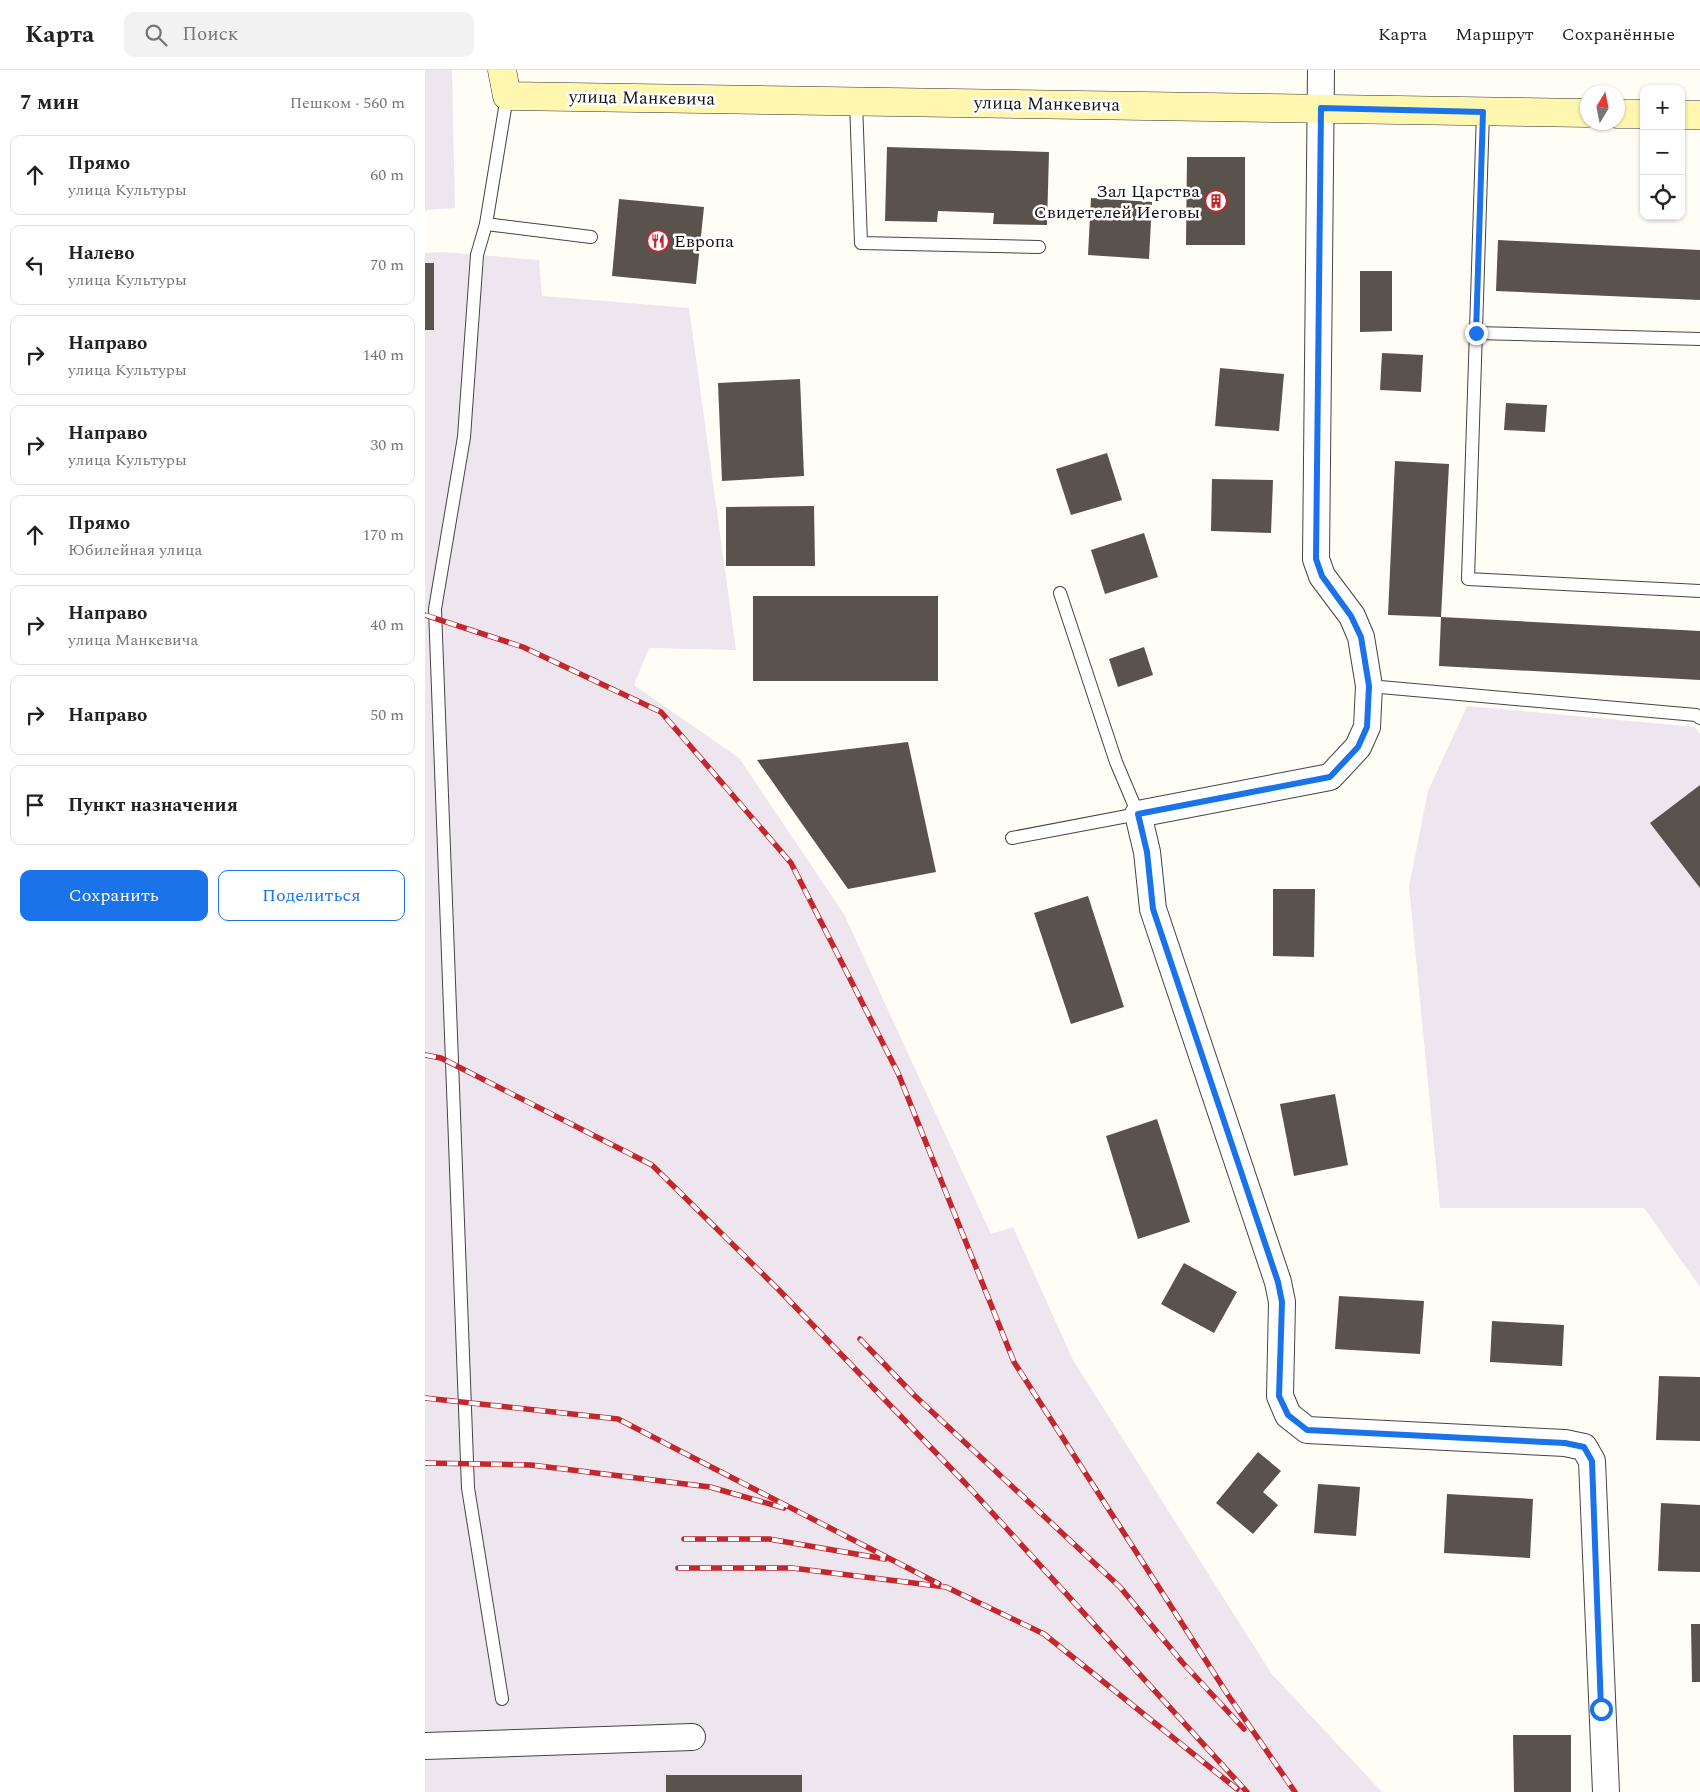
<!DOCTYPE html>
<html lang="ru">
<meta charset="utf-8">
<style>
:root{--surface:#fff;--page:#f2f2f2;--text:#222;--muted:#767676;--line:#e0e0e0;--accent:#1a73e8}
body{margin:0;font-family:Spectral,serif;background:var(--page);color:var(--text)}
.controls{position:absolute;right:15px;top:15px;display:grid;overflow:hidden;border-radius:10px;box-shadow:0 1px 4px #0004}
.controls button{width:45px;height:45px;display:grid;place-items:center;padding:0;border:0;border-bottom:1px solid var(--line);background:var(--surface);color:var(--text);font:25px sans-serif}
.compass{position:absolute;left:1155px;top:15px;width:45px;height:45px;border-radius:50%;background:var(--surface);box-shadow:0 1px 4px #0004;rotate:10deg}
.stop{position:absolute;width:15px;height:15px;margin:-11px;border:4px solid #1a73e8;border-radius:50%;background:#fff}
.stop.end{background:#1a73e8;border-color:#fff;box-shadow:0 1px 5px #0008}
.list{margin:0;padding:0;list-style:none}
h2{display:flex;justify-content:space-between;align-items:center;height:65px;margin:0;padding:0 20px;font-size:21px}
h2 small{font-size:16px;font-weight:400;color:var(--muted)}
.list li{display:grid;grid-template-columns:32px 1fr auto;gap:15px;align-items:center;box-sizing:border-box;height:80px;margin:0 10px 10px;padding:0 10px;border:1px solid var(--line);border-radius:10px}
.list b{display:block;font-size:19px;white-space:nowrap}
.list p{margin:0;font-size:16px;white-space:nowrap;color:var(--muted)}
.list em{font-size:16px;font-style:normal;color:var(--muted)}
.actions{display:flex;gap:10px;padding:15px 20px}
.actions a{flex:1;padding:11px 0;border:1px solid var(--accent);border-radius:10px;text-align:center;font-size:18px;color:var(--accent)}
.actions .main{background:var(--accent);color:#fff}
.icon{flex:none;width:28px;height:28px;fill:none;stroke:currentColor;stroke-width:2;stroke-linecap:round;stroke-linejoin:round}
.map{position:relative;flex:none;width:1275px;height:1722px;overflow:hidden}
header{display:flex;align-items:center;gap:30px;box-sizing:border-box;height:70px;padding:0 25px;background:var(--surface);border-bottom:1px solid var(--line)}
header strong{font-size:24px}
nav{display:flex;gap:28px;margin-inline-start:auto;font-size:18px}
.search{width:350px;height:45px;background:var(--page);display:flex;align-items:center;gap:12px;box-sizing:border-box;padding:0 18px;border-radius:10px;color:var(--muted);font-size:19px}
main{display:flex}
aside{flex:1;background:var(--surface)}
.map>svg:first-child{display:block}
</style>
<header>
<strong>Карта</strong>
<div class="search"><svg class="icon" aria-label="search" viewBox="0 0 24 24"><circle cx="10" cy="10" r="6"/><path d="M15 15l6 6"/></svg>Поиск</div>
<nav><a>Карта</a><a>Маршрут</a><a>Сохранённые</a></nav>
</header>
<main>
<aside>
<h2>7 мин<small>Пешком · 560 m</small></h2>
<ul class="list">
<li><svg class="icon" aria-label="ahead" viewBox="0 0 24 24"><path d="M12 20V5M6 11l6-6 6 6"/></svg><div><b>Прямо</b><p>улица Культуры</p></div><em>60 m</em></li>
<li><svg class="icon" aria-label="left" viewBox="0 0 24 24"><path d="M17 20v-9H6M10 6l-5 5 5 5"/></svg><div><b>Налево</b><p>улица Культуры</p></div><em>70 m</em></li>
<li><svg class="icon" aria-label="right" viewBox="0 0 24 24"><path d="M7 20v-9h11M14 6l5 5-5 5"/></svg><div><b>Направо</b><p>улица Культуры</p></div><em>140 m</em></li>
<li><svg class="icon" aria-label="right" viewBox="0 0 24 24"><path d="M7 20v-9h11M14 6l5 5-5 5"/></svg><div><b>Направо</b><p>улица Культуры</p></div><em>30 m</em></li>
<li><svg class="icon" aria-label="ahead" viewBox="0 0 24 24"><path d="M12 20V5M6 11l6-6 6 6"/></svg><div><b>Прямо</b><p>Юбилейная улица</p></div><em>170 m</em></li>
<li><svg class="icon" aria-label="right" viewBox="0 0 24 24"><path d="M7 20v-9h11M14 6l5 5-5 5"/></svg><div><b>Направо</b><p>улица Манкевича</p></div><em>40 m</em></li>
<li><svg class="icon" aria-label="right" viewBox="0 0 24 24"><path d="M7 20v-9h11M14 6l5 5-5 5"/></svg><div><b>Направо</b></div><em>50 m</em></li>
<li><svg class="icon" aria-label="arrive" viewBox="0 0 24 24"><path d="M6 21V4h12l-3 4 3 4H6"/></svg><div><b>Пункт назначения</b></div></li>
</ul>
<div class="actions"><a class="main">Сохранить</a><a>Поделиться</a></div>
</aside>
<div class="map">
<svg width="1275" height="1722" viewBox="0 0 1275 1722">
<rect width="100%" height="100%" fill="#fffdf5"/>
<g fill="#eee6ef">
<path d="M 0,0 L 27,0 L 30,138 L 0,140 Z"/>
<path d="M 19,182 L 114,190 L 117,226 L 264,238 L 311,580 L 224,578 L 209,615 L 314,688 L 419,844 L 566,1164 L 588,1157 L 648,1290 L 846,1603 L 957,1722 L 0,1722 L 0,183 Z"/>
<path d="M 1042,636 L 1270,657 L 1275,664 L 1275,1217 L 1219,1138 L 1015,1138 L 984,816 L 1003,721 Z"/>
</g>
<g fill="#5a524d">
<path d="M 462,77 L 624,82 L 622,155 L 568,154 L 569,143 L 513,141 L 512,152 L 460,151 Z"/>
<path d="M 762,87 L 820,87 L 820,175 L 761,175 Z"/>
<path d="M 666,128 L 727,132 L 724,189 L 663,185 Z"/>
<path d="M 194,129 L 279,137 L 271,214 L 187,206 Z"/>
<path d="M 1073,170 L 1275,180 L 1275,230 L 1071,221 Z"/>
<rect x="0" y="193" width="9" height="67"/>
<path d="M 935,201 L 967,201 L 967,261 L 935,262 Z"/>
<path d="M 957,283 L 998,285 L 996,322 L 955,320 Z"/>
<path d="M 795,298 L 859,304 L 854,361 L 790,356 Z"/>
<path d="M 375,309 L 379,406 L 297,411 L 293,313 Z"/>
<path d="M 1081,333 L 1122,335 L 1120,362 L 1079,360 Z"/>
<path d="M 682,383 L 697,430 L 646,445 L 631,399 Z"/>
<path d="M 970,391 L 1024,394 L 1016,547 L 1275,561 L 1275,610 L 1014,596 L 1016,547 L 963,545 Z"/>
<path d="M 787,409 L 848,410 L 846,463 L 786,461 Z"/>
<path d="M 389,436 L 390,496 L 301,496 L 301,437 Z"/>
<path d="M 719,463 L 733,507 L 680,524 L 666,480 Z"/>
<rect x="328" y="526" width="185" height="85"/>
<path d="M 719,577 L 728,605 L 693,617 L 684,589 Z"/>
<path d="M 483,672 L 511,802 L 423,819 L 332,690 Z"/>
<path d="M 1275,715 L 1275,818 L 1225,753 Z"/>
<path d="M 848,819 L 890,819 L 889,887 L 848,886 Z"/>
<path d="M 663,826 L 699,937 L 646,954 L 609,843 Z"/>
<path d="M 910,1024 L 923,1095 L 869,1106 L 855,1034 Z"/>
<path d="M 732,1049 L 765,1152 L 713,1169 L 681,1066 Z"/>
<path d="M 759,1193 L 812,1222 L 789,1263 L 736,1234 Z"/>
<path d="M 914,1226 L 999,1231 L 995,1284 L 910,1279 Z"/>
<path d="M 1067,1251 L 1139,1255 L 1137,1296 L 1065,1292 Z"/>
<path d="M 1234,1306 L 1275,1307 L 1275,1371 L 1231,1370 Z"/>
<path d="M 833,1382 L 856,1401 L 838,1422 L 853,1435 L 828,1464 L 791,1433 Z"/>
<path d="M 893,1414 L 935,1417 L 931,1466 L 889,1463 Z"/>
<path d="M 1022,1424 L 1108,1429 L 1105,1488 L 1019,1483 Z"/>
<path d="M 1236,1433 L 1275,1435 L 1275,1502 L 1233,1501 Z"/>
<path d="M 1266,1554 L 1275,1554 L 1275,1612 L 1267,1612 Z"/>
<path d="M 1088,1665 L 1146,1665 L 1146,1722 L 1089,1722 Z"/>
<rect x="241" y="1705" width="136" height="17"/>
</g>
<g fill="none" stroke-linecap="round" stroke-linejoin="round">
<g stroke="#444" stroke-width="14">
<g id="lane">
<path d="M 82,26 L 61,154 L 166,167"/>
<path d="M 431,32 L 436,173 L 614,177"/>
<path d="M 1058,42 L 1043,509 L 1275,521"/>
<path d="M 61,154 L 52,185 L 39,367 L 10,539 L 43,1418 L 77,1629"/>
<path d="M 1051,263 L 1275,269"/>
<path d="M 944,616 L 1271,645 L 1275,648"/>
<path d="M 587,768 L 713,744 L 691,692 L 635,523"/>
</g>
</g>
<g stroke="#444" stroke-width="28">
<g id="street">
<path d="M 896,0 L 891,489 L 897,506 L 927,546 L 936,567 L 944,616 L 942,657 L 933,677 L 905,707 L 713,744 L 722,782 L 728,839 L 853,1212 L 857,1232 L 855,1326 L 863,1345 L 882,1360 L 1140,1373 L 1159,1377 L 1167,1391 L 1181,1722"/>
<path d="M 0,1676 L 267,1667"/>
</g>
</g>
<g stroke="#333" stroke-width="29">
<g id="secondary">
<path d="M 77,0 L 82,26 L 1162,43"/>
<path d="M 1192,44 L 1219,44"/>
<path d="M 1256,45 L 1275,45"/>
</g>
</g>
<use href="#lane" stroke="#fff" stroke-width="12"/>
<use href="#street" stroke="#fff" stroke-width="26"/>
<use href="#secondary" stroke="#fff6b0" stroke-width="28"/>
<g stroke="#c4262e" stroke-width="5.5">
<g id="rail">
<path d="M 0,545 L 98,577 L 236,642 L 366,793 L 473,1003 L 589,1292 L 803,1625 L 870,1722"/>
<path d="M 0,985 L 16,988 L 227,1095 L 355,1221 L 541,1414 L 822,1722"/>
<path d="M 435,1269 L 490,1326 L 695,1517 L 757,1592 L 819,1659"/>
<path d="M 0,1328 L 193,1349 L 514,1514"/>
<path d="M 0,1393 L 106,1395 L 285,1417 L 359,1438"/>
<path d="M 259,1469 L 344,1469 L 460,1489"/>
<path d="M 253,1498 L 367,1498 L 521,1517 L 619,1564 L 812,1719"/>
</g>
</g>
<use href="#rail" stroke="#fff" stroke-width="4" stroke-dasharray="11" stroke-linecap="butt"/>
</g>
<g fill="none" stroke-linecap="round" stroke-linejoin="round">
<path stroke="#1a73e8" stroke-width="6" d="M 1051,263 L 1058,42 L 896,38 L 891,489 L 897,506 L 926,546 L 936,567 L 944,616 L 942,657 L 933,677 L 905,707 L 713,744 L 722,782 L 728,839 L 853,1212 L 857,1232 L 854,1326 L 863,1345 L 882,1360 L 1140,1373 L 1159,1377 L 1167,1391 L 1176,1639"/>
</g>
<defs>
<g id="building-ring" transform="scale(1.125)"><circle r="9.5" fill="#fff" stroke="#c4262e" stroke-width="1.5"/><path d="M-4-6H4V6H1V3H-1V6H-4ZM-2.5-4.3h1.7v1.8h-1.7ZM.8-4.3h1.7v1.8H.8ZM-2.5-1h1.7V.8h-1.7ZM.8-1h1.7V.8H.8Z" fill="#c4262e"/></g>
<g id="restaurant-ring" transform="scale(1.125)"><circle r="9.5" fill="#fff" stroke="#c4262e" stroke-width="1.5"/><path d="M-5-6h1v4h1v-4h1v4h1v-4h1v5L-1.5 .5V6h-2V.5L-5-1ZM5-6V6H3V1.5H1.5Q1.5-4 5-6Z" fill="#c4262e"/></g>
</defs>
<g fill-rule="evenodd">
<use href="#building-ring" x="791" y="131"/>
<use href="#restaurant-ring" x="233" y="171"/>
</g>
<g text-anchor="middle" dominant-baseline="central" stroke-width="5" stroke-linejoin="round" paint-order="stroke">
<g font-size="18" fill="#111" stroke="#fff">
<text transform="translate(217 28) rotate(1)">улица Манкевича</text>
<text transform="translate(622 34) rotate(1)">улица Манкевича</text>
</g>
<g font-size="18" fill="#111" stroke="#fff" text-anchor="end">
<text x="775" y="121">Зал Царства<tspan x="775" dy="21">Свидетелей Иеговы</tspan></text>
<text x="249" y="171" text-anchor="start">Европа</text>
</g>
</g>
</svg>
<div class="controls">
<button>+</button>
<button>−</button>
<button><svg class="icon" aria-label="locate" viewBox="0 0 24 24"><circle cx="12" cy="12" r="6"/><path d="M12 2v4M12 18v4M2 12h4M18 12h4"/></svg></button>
</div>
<svg class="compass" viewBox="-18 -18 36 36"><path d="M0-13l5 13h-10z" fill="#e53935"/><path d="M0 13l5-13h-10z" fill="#767676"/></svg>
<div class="stop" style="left:1176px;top:1639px"></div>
<div class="stop end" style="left:1051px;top:263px"></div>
</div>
</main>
